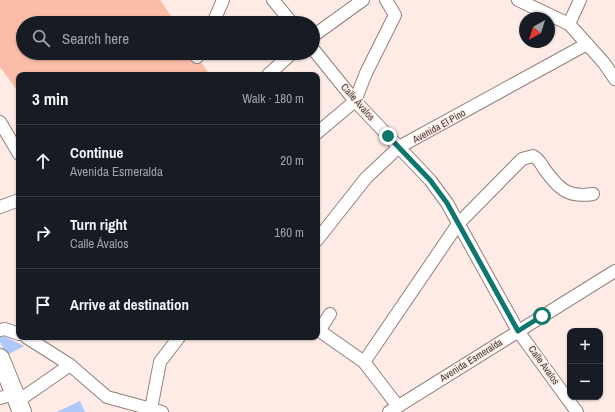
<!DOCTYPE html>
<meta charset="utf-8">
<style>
:root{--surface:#171b24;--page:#242831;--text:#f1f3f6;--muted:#9ea1a6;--line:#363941}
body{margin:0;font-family:"Archivo Narrow",sans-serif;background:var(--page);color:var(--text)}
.controls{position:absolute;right:12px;bottom:12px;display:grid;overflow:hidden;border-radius:8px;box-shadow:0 1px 3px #0004}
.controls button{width:36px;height:36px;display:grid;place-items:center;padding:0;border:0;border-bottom:1px solid var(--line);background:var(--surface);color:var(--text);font:20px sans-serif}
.compass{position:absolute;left:519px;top:12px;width:36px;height:36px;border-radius:50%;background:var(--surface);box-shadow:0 1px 3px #0004;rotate:219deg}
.stop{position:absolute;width:12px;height:12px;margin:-9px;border:3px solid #0f766e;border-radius:50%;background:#fff}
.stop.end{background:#0f766e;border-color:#fff;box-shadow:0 1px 4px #0008}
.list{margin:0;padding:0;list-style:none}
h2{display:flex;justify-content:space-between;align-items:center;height:52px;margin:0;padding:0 16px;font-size:17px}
h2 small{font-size:13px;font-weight:400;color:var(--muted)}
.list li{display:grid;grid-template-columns:26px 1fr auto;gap:12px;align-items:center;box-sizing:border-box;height:72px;padding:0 16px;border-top:1px solid var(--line)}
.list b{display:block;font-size:15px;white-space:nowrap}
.list p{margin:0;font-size:13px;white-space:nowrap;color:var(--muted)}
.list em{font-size:13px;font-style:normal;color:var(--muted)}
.icon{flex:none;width:22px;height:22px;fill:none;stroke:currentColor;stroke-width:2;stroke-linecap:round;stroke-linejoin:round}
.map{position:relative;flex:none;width:615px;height:412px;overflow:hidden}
.search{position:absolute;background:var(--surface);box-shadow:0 1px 3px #0004;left:16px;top:16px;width:304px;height:44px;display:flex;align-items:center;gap:10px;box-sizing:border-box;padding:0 14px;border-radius:22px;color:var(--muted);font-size:15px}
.panel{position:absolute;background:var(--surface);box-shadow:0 1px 3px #0004;left:16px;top:72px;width:304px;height:268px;border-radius:8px}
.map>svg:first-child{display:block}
</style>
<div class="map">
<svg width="615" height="412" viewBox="0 0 615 412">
<rect width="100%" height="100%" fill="#feebe5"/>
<path fill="#fbbda8" d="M 0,0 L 160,0 L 176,23 L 23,23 L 23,53 L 195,53 L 210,75 L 19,75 L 19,93 L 0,67 Z"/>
<g fill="#afc8fa">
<path d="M 4,336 L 24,346 L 7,355 L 0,342 L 0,337 Z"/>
<path d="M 80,401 L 85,412 L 57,412 Z"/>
</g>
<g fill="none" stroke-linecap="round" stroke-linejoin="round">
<g stroke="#91807b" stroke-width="14">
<g id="minor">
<path d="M 273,0 L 292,23"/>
<path d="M 518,0 L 569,24 L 604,63 L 615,79"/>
<path d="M 213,23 L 223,0"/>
<path d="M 569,24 L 580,0"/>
<path d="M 313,36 L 363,0"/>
<path d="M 313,49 L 355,101 L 430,180 L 447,203 L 518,331 L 577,412"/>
<path d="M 197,57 L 199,53"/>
<path d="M 268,75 L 292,53"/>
<path d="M 0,122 L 19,154"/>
<path d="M 317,133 L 355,101 L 366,73 L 395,15 L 386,0"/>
<path d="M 0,207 L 19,200"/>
<path d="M 317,240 L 366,178 L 399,147 L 587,44"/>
<path d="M 317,329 L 364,362 L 397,405"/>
<path d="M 0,330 L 5,329 L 19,334"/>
<path d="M 319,331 L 330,314"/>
<path d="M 26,337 L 70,365 L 107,397 L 162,412"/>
<path d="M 364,362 L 458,224 L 522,159 L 533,156 C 539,159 541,164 545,170 C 559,189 568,198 593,194"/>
<path d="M 0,398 L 16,394"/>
<path d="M 18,401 L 70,365"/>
<path d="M 151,409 L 160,362 L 179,337"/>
<path d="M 389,412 L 615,271"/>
</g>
</g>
<g stroke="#91807b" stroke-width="20">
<path id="highway" d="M 0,358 L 22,412"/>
</g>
<use href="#minor" stroke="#fff" stroke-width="12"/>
<use href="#highway" stroke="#fff" stroke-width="18"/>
</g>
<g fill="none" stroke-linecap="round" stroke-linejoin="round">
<path stroke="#0f766e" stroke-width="5" d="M 388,136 L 430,180 L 447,203 L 518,331 L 542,316"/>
</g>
<g text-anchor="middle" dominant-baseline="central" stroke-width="3" stroke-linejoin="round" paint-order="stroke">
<g font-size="10" fill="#403936" stroke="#feebe5">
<text transform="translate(358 102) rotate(49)">Calle Ávalos</text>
<text transform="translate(439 126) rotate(-29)">Avenida El Pino</text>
<text transform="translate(471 360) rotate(-32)">Avenida Esmeralda</text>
<text transform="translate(544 365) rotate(54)">Calle Ávalos</text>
</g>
</g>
</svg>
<div class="controls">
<button>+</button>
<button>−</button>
</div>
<svg class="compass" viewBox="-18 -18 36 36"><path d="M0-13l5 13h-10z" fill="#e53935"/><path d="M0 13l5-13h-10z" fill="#9ea1a6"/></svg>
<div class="stop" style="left:542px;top:316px"></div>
<div class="stop end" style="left:388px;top:136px"></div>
<div class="search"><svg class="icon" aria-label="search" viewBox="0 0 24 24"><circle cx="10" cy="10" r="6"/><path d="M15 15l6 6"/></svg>Search here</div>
<section class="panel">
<h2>3 min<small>Walk · 180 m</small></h2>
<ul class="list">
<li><svg class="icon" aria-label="ahead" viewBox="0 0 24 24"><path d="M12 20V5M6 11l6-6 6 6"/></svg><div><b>Continue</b><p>Avenida Esmeralda</p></div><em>20 m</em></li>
<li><svg class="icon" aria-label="right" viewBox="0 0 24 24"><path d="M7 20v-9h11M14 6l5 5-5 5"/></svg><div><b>Turn right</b><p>Calle Ávalos</p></div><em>160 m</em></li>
<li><svg class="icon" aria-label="arrive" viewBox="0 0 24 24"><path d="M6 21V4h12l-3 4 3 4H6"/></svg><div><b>Arrive at destination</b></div></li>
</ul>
</section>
</div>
